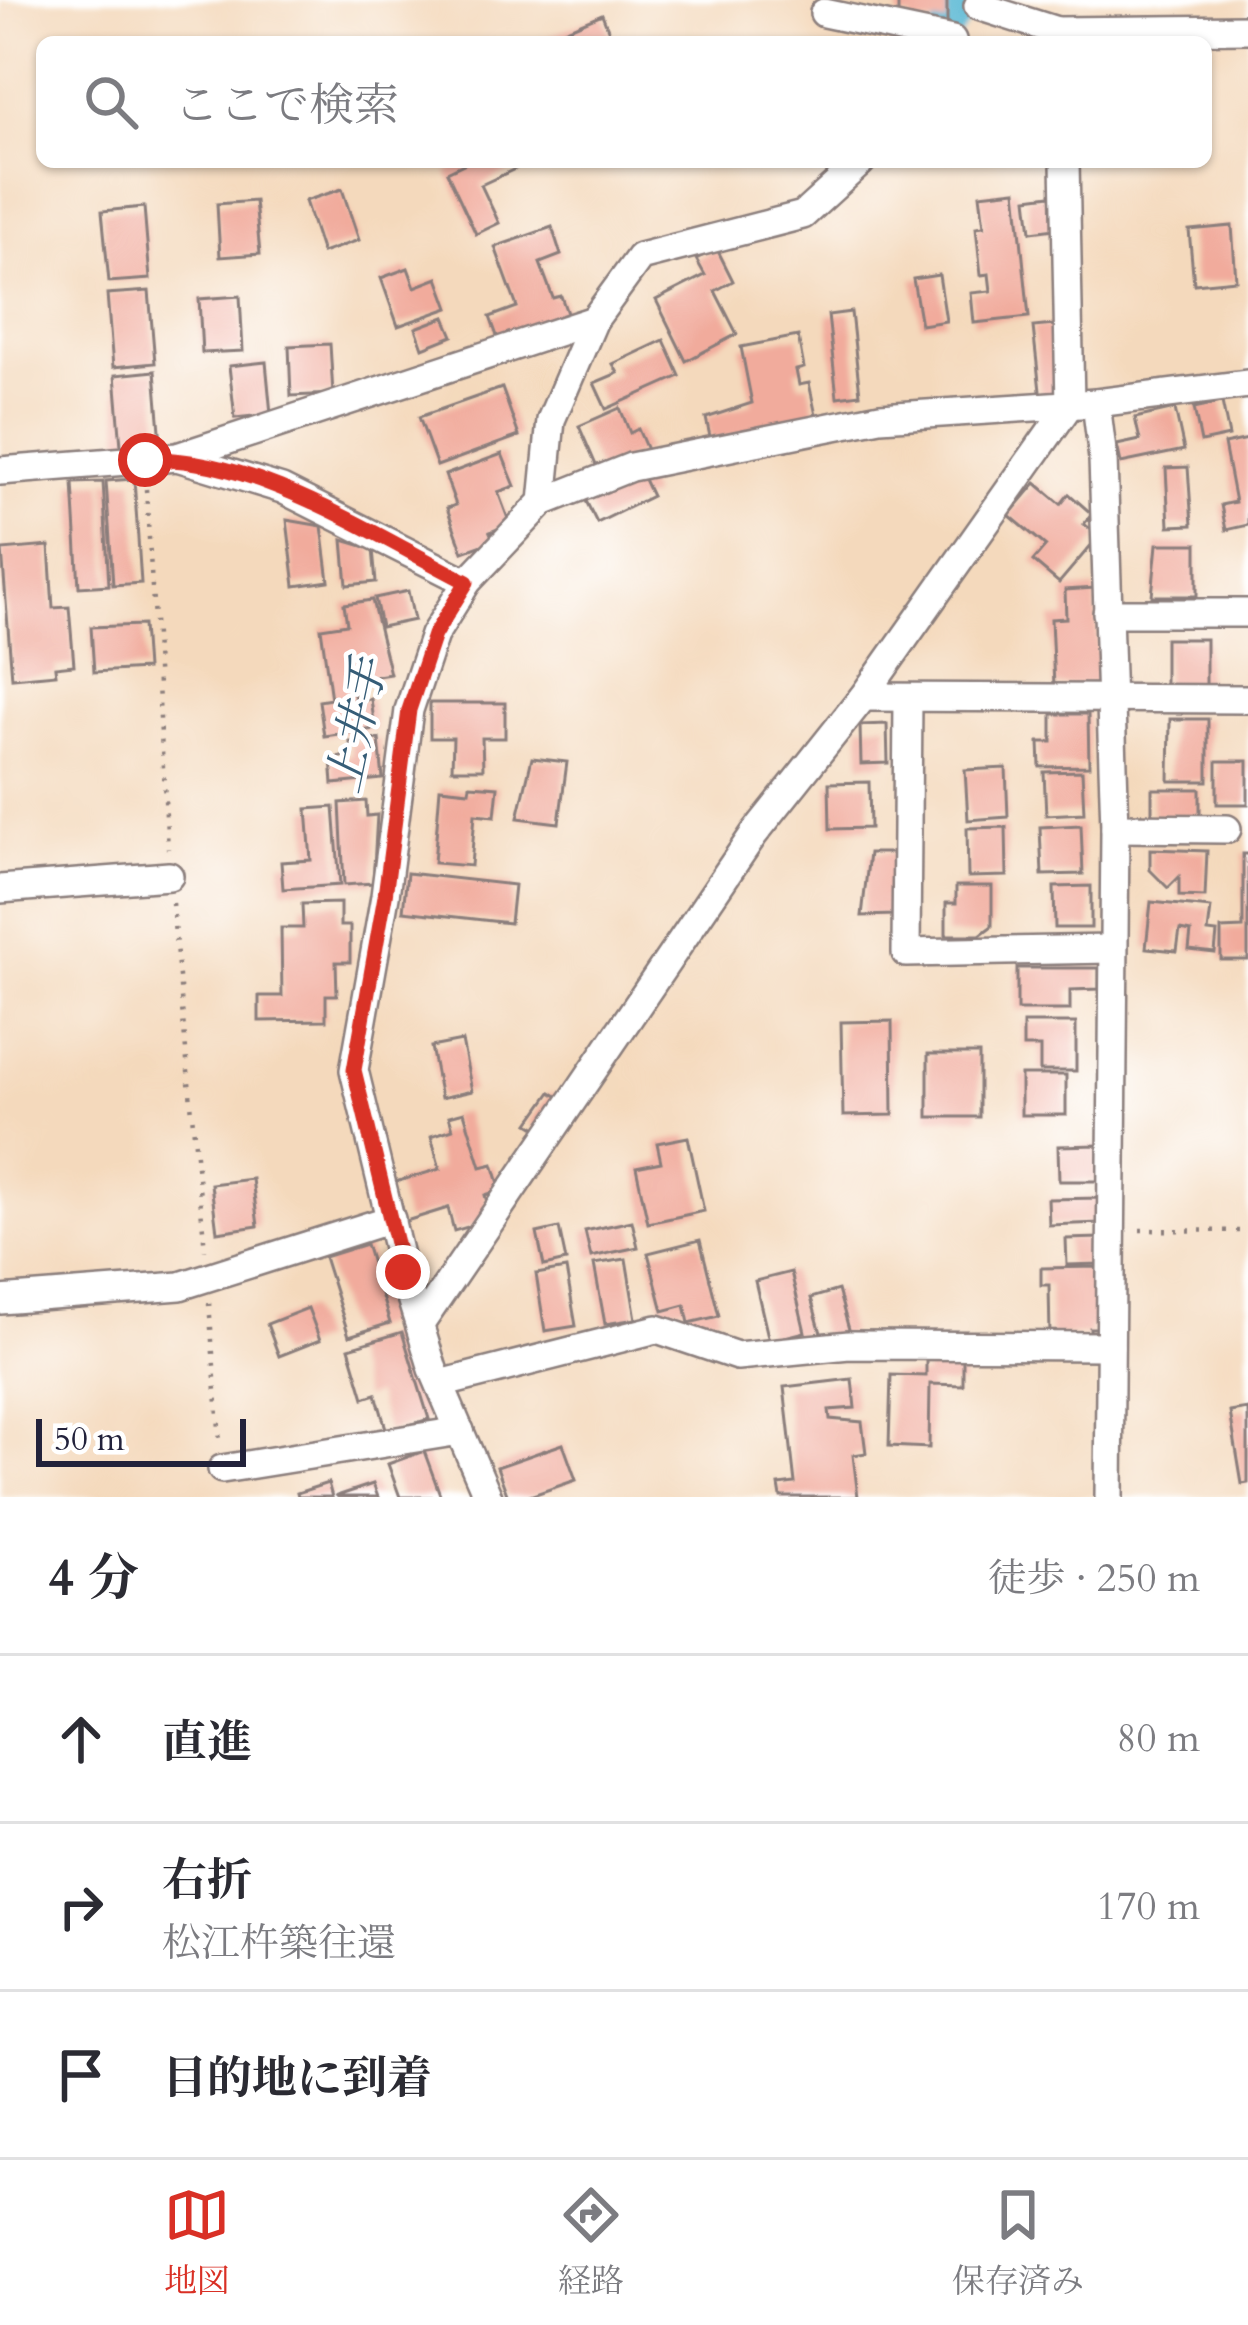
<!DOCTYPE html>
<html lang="ja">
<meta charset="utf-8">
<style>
:root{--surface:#fff;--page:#f7f7f7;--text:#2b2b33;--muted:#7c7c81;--line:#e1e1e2;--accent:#d93025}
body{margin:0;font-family:Cardo,"Noto Serif JP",serif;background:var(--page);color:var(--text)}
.scale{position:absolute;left:36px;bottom:30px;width:210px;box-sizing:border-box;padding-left:12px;border:6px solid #22223b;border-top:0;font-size:33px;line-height:42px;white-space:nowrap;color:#22223b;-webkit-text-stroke:9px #fff;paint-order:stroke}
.stop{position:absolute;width:36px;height:36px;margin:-27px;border:9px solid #d93025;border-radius:50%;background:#fff}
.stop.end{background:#d93025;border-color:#fff;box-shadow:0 3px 12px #0008}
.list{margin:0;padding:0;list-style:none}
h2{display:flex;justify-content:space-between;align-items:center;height:156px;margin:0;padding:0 48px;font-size:51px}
h2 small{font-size:39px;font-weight:400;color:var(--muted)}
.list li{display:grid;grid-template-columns:78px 1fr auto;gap:36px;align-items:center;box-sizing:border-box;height:168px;padding:0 48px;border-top:3px solid var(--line)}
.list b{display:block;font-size:45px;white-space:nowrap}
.list p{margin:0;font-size:39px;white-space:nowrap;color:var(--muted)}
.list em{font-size:39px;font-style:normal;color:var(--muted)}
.icon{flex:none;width:66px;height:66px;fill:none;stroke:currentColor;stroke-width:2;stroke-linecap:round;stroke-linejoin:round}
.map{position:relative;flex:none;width:1248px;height:1497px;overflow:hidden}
.search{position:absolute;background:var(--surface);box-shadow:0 3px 9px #0004;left:36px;right:36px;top:36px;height:132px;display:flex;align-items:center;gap:30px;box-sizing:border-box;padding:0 42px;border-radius:18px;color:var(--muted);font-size:45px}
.sheet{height:660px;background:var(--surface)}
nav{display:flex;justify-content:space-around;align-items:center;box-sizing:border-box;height:168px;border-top:3px solid var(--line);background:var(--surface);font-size:33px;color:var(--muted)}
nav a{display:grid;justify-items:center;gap:6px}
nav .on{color:var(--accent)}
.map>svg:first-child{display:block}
</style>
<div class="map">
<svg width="1248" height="1497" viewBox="0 0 1248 1497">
<rect width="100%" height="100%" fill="#fff"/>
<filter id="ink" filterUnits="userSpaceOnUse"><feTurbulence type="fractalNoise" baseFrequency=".00833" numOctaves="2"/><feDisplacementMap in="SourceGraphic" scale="24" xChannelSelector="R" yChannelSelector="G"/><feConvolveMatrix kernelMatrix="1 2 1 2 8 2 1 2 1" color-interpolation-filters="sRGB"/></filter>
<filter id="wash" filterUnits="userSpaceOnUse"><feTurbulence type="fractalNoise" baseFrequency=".004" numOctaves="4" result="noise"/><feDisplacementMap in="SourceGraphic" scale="48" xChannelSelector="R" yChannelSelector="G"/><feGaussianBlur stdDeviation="2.7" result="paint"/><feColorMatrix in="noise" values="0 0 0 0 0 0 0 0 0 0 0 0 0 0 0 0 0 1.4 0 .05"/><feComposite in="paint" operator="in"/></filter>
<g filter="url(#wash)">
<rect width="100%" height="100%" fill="#f4d9bc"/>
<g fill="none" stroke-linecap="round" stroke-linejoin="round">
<path stroke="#53b5d2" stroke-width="30" d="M 939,42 L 968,0"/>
</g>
<g id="blocks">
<g fill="#f1ab9c">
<path d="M 898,0 L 947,0 L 947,23 L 911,23 L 911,17 L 898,17 Z"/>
<path d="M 602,14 L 613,42 L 536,42 Z"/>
<path d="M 468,162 L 530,162 L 481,185 L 499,223 L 476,234 L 447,172 Z"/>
<path d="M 342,189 L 359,240 L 322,253 L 305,201 Z"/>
<path d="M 1016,190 L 1029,317 L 974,323 L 971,293 L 991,291 L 989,274 L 981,275 L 976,227 L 984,226 L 980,194 Z"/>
<path d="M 1051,195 L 1055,229 L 1031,232 L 1027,198 Z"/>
<path d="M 255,201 L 260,254 L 220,257 L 217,204 Z"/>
<path d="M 144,207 L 150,279 L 109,282 L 102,211 Z"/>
<path d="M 1232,226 L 1236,280 L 1194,284 L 1189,230 Z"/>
<path d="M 552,227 L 561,255 L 540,263 L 553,298 L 561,296 L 569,319 L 500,344 L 490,317 L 517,307 L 495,247 Z"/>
<path d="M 717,249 L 733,281 L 715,291 L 737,334 L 686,361 L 656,300 L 705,275 L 696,259 Z"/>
<path d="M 408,268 L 415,287 L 438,278 L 449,308 L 398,326 L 381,278 Z"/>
<path d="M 939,275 L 946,321 L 921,325 L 913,279 Z"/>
<path d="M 149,291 L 155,363 L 113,367 L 107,294 Z"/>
<path d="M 240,296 L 243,351 L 202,353 L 199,299 Z"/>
<path d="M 851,312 L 860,394 L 837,397 L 828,315 Z"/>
<path d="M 445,317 L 453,336 L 423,348 L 416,328 Z"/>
<path d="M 1055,325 L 1063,397 L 1041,400 L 1033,327 Z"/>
<path d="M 798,336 L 804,368 L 796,370 L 799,385 L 809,383 L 817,420 L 711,441 L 706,418 L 752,403 L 741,347 Z"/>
<path d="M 664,340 L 680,376 L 606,409 L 594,383 L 618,373 L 613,364 Z"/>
<path d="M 330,344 L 333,394 L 291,396 L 289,346 Z"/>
<path d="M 266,362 L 271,414 L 235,418 L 229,366 Z"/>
<path d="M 155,371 L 161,443 L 121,446 L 115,375 Z"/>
<path d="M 502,388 L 519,436 L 437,466 L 419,417 Z"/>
<path d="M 1222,402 L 1229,436 L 1201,442 L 1194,408 Z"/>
<path d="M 620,408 L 630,433 L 638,429 L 647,450 L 599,472 L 579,426 Z"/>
<path d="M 1175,409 L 1184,450 L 1121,463 L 1117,445 L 1140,440 L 1135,418 Z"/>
<path d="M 1248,439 L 1248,525 L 1226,530 L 1221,505 L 1235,502 L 1224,444 Z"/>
<path d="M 502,454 L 515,486 L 498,492 L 510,524 L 490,532 L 494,541 L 463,552 L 447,508 L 456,505 L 445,475 Z"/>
<path d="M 1188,467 L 1192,525 L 1169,526 L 1166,468 Z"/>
<path d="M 640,471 L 652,496 L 597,523 L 584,497 Z"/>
<path d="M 134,479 L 141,583 L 113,585 L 106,481 Z"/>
<path d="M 103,482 L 109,585 L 79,587 L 73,483 Z"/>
<path d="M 1036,483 L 1061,504 L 1069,494 L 1092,514 L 1084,524 L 1099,536 L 1059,583 L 1033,561 L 1046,546 L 1009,515 Z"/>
<path d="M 287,520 L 322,526 L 329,581 L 295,586 Z"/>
<path d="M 343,540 L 373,549 L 376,582 L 347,585 Z"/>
<path d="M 1157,544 L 1197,544 L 1197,596 L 1152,596 Z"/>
<path d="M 49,546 L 53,608 L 69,607 L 74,665 L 55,667 L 56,674 L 12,678 L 2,550 Z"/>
<path d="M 1095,588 L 1100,684 L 1054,686 L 1051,619 L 1066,618 L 1065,590 Z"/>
<path d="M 408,591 L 414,620 L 381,627 L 375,598 Z"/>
<path d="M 372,600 L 390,674 L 352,680 L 355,701 L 371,699 L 375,729 L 324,736 L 319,701 L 331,699 L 321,628 L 347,624 L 344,604 Z"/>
<path d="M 143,625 L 146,669 L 94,672 L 91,627 Z"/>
<path d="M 1165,639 L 1206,639 L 1206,685 L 1165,686 Z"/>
<path d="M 430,703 L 505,703 L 505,738 L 482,738 L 483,769 L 452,769 L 453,738 L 430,738 Z"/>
<path d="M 1052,714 L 1088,714 L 1089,766 L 1040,767 L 1039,742 L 1052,742 Z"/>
<path d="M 1170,719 L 1208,719 L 1208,781 L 1169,781 Z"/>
<path d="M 887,724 L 888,763 L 861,764 L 860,725 Z"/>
<path d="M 379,739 L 383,779 L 333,784 L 331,758 L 351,756 L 350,742 Z"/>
<path d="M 532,758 L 567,762 L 559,823 L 518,818 Z"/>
<rect x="1217" y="761" width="31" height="43"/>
<path d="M 1006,768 L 1008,817 L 968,820 L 965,770 Z"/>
<path d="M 1082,771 L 1084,813 L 1046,815 L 1044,772 Z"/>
<path d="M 869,782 L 870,828 L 830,829 L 829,783 Z"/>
<path d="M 470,785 L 498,787 L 495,816 L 475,814 L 471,866 L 434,863 L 440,788 L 469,791 Z"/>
<rect x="1152" y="789" width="48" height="27"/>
<path d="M 366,801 L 367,816 L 377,815 L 373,883 L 344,885 L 340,803 Z"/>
<path d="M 334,807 L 340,885 L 283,889 L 281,862 L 311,860 L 307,809 Z"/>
<path d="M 1081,825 L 1083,874 L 1042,875 L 1040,827 Z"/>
<path d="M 1006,827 L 1007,876 L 968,877 L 967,828 Z"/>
<path d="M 1150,849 L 1207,851 L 1205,897 L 1179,896 L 1179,877 L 1168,888 L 1150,870 Z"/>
<path d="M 869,853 L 895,853 L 895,915 L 862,916 Z"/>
<path d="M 1243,854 L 1248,854 L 1248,960 L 1221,960 L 1221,929 L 1243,928 Z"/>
<path d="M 407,873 L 514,885 L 510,923 L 403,911 Z"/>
<path d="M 956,886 L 992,886 L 992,926 L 980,935 L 946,935 L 946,903 L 956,903 Z"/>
<path d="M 1091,886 L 1091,928 L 1055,928 L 1054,887 Z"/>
<path d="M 1151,902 L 1211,908 L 1208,932 L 1217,933 L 1215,953 L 1189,950 L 1191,932 L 1180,930 L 1177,951 L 1146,948 Z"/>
<path d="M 340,903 L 340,926 L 350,926 L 350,962 L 336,962 L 337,995 L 326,995 L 326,1020 L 259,1021 L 259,996 L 282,996 L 281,928 L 303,928 L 302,904 Z"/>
<path d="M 1017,968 L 1099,968 L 1099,989 L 1070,990 L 1070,1010 L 1017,1010 Z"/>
<path d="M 892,1021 L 893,1115 L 843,1116 L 841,1022 Z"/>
<path d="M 1023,1023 L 1076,1023 L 1076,1071 L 1040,1071 L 1040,1047 L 1023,1047 Z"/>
<path d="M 462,1041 L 472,1091 L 441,1098 L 431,1047 Z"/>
<rect x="928" y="1054" width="51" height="63"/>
<rect x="1021" y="1075" width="45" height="40"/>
<path d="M 551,1092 L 563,1100 L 542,1131 L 529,1123 Z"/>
<path d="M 464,1112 L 481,1167 L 493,1164 L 501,1190 L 485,1195 L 492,1220 L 454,1231 L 448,1208 L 406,1221 L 395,1182 L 440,1169 L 431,1136 L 453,1129 L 449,1116 Z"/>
<path d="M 688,1137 L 704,1211 L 648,1223 L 636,1167 L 661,1162 L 657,1143 Z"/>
<path d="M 1099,1145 L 1100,1181 L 1059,1181 L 1058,1146 Z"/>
<path d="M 252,1179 L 258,1226 L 217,1232 L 211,1184 Z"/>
<path d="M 1101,1198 L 1101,1223 L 1049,1225 L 1048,1199 Z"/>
<path d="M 632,1221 L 638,1247 L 591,1257 L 585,1231 Z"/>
<path d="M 559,1228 L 566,1261 L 544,1266 L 537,1233 Z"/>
<path d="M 1100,1238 L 1100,1264 L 1067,1265 L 1066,1239 Z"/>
<path d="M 700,1240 L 719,1316 L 689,1323 L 685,1305 L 663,1311 L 648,1253 Z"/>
<path d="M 366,1244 L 390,1323 L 349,1336 L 324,1257 Z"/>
<path d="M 626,1259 L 636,1319 L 605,1324 L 594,1264 Z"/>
<path d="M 1098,1267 L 1105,1328 L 1090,1328 L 1090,1335 L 1050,1336 L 1049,1285 L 1041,1285 L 1041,1268 Z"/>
<path d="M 566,1269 L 576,1326 L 545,1331 L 536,1274 Z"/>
<path d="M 791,1272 L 805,1332 L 769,1341 L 755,1281 Z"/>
<path d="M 838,1290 L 850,1333 L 823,1340 L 811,1298 Z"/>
<path d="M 308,1308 L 320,1340 L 279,1356 L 267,1324 Z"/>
<path d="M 402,1332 L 429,1419 L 387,1432 L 376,1394 L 364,1398 L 349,1348 Z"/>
<path d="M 926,1356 L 963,1357 L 963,1385 L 930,1384 L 929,1448 L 889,1446 L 891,1375 L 926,1376 Z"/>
<path d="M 852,1379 L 855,1408 L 829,1410 L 830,1419 L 862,1422 L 866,1453 L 853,1455 L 858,1497 L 781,1497 L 779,1485 L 795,1483 L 784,1387 Z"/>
<path d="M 1248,1409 L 1248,1483 L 1242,1484 L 1230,1412 Z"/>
<path d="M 563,1444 L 576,1480 L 527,1497 L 508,1497 L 497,1467 Z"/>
<path d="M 424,1451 L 441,1497 L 400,1497 L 388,1464 Z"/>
<path d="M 328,1483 L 332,1497 L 298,1497 L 297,1493 Z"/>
<path d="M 373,1484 L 378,1497 L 338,1497 L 337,1496 Z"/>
</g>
</g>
</g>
<g filter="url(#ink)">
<use href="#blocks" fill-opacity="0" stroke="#8b7e7c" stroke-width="3"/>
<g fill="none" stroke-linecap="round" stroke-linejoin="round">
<g stroke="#8b7e7c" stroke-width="32">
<g id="minor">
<path d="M 978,6 L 1057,31 L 1058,42"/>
<path d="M 824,13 L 952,40"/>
<path d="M 1057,31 L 1248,29"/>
<path d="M 1096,403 L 1103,459 L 1115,828 L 1109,1497"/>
<path d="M 177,457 L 282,489 L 467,582"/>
<path d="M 0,471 L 177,457 L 594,320"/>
<path d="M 543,502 L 631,467 L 880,417 L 1096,403 L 1248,384"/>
<path d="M 1107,613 L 1248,613"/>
<path d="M 863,697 L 1248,699"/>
<path d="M 908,698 L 906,953 L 1112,949"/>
<path d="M 1115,828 L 1227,829"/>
<path d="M 0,889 L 169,876"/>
<path d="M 0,1300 L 180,1286 L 391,1219"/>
<path d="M 421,1323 L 754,834 L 863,697 L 1070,404 L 1065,162"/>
<path d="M 440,1384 L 657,1329 L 737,1356 L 849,1345 L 1110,1346"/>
<path d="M 222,1469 L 460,1431"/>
<path d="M 488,1497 L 433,1369 L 403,1272 L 354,1070 L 385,896 L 409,710 L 434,635 L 467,582 L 543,502 L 551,420 L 594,320 L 640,257 L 803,215 L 861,162"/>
</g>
</g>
<g stroke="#8b7e7c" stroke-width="4.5" stroke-dasharray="3 9" stroke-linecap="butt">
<path d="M 146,489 L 168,849"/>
<path d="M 172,903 L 205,1250"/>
<path d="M 1140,1230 L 1248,1231"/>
<path d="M 209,1303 L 220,1441"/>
</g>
<use href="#minor" stroke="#fff" stroke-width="27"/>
</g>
</g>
<g fill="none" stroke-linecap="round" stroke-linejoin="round" filter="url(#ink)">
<path stroke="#d93025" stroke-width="15" d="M 145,460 C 248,452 376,536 467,582 L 434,635 L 409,710 L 385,896 L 354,1070 L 403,1272"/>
</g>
<g text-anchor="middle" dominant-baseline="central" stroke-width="9" stroke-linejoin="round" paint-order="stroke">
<g font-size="45" font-style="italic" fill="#365d77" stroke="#fff">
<text transform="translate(357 726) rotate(-78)">上井手</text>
</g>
</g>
</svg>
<div class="scale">50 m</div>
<div class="stop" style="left:145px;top:460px"></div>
<div class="stop end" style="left:403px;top:1272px"></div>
<div class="search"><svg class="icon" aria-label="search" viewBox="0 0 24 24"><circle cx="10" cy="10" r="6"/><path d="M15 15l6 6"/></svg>ここで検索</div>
</div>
<section class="sheet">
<h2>4 分<small>徒歩 · 250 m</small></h2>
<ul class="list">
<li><svg class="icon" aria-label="ahead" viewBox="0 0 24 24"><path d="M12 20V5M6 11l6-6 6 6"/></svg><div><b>直進</b></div><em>80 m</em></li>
<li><svg class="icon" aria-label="right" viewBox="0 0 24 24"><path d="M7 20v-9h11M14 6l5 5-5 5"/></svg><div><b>右折</b><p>松江杵築往還</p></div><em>170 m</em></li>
<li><svg class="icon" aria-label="arrive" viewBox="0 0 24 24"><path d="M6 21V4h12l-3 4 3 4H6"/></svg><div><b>目的地に到着</b></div></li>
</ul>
</section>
<nav>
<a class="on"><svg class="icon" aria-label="map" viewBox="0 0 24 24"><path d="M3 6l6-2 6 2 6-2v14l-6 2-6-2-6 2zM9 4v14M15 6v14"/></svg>地図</a>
<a><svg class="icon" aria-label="directions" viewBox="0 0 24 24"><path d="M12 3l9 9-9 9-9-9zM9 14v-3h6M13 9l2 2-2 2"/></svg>経路</a>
<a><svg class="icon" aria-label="saved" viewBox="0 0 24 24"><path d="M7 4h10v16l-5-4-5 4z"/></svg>保存済み</a>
</nav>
